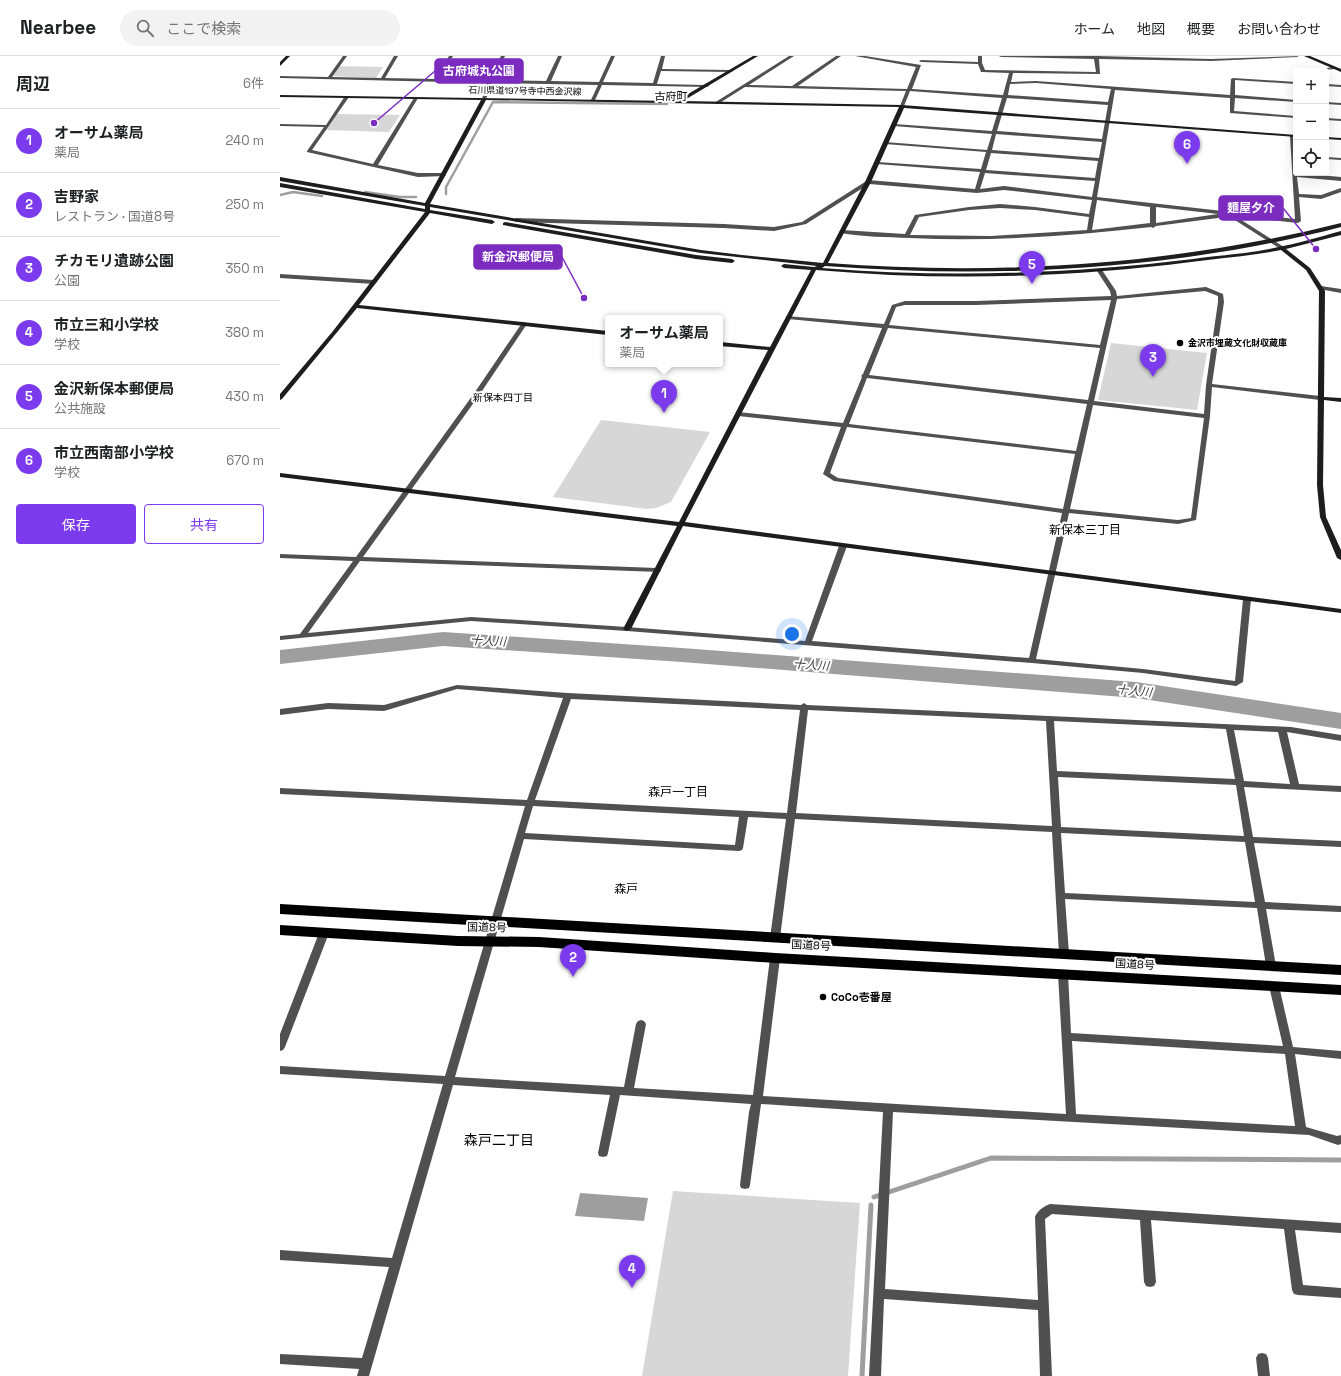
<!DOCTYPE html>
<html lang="ja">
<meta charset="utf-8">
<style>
:root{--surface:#fff;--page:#f2f2f2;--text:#202124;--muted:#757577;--line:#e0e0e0;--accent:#7c3aed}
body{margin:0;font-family:"Space Grotesk","Noto Sans JP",sans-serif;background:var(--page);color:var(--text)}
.controls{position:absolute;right:12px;top:12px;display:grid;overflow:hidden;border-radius:4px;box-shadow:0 4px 16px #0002}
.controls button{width:36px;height:36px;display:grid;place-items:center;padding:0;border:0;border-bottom:1px solid var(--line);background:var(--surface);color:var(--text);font:20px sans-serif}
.you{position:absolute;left:512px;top:578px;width:14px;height:14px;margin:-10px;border:3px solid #fff;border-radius:50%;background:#1a73e8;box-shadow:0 0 0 6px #1a73e833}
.badge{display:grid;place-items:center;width:26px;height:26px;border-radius:50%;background:var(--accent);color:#fff;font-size:13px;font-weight:700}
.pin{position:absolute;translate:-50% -33px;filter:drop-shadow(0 1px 2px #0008)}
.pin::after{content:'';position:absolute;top:21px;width:14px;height:12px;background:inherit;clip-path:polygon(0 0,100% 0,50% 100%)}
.popup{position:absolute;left:325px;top:259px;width:118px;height:52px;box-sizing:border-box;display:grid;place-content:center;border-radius:4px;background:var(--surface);filter:drop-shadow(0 1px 3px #0005);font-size:13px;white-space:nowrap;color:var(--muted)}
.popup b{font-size:15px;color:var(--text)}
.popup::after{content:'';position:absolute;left:50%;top:100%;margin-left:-8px;border:8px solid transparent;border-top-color:var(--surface)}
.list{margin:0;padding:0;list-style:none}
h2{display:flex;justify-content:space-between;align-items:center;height:52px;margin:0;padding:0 16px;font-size:17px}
h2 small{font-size:13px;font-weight:400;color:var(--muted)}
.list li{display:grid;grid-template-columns:26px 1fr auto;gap:12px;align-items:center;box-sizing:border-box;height:64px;padding:0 16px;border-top:1px solid var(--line)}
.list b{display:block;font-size:15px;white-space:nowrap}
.list p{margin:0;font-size:13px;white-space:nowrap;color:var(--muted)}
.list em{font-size:13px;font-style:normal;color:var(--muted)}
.actions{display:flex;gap:8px;padding:12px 16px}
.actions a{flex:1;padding:9px 0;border:1px solid var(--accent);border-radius:4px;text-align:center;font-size:14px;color:var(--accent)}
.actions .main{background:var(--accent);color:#fff}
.icon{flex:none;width:22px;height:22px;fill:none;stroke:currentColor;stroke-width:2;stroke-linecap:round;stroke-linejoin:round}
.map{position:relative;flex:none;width:1061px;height:1320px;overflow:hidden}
header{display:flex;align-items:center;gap:24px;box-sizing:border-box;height:56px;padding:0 20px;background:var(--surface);border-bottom:1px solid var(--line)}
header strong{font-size:19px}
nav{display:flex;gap:22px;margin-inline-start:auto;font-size:14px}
.search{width:280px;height:36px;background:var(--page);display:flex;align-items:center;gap:10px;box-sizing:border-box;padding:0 14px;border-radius:22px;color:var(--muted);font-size:15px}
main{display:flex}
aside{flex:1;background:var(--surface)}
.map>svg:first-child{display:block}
</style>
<header>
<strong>Nearbee</strong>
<div class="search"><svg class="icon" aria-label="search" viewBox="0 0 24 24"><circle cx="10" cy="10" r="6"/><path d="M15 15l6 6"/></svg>ここで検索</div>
<nav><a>ホーム</a><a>地図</a><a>概要</a><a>お問い合わせ</a></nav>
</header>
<main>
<aside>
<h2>周辺<small>6件</small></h2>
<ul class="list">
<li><span class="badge">1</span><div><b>オーサム薬局</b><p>薬局</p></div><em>240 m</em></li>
<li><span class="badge">2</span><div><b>吉野家</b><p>レストラン · 国道8号</p></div><em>250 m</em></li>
<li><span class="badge">3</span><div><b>チカモリ遺跡公園</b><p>公園</p></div><em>350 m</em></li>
<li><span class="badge">4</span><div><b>市立三和小学校</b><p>学校</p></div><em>380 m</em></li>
<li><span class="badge">5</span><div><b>金沢新保本郵便局</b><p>公共施設</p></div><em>430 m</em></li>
<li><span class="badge">6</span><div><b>市立西南部小学校</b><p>学校</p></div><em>670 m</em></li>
</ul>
<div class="actions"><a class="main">保存</a><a>共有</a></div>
</aside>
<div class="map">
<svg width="1061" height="1320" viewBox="0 0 1061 1320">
<rect width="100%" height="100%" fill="#fff"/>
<g fill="#d7d7d7">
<path d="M 56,10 L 103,11 L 96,22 L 49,20 Z"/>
<path d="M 56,58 L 120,59 L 109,76 L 44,74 Z"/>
<path d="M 831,287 L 927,297 L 917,354 L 818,344 Z"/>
<path d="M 321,364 L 430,376 L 391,446 L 376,452 L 367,453 L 273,441 Z"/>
<path d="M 393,1135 L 580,1147 L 568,1320 L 362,1320 Z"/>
</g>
<path fill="#9e9e9e" d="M 300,1137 L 368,1142 L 364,1165 L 295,1160 Z"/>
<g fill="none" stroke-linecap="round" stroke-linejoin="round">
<g stroke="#9e9e9e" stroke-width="2.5">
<path d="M 85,136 L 120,141 L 136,141"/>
<path d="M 166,138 L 166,131 L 213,46 L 387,48"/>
<path d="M 0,139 L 13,136 L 42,140"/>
</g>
<g stroke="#9e9e9e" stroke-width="5">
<path d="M 594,1141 L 711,1102 L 1061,1104"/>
<path d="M 582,1320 L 591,1149"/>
</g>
<path fill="#9e9e9e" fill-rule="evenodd" d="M 163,576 L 402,592 L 856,626 L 1061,657 L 1061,673 L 856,642 L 402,606 L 163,590 L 0,608 L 0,594 Z"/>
<g fill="#505050" fill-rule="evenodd">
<path d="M 63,0 L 67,0 L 52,21 L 101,22 L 114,0 L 118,0 L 105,22 L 155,23 L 169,0 L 173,0 L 160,23 L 208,24 L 221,0 L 225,0 L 213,24 L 266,25 L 278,0 L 282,0 L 271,25 L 319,26 L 331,0 L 335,0 L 323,26 L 373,27 L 381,0 L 385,0 L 382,13 L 451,14 L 453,15 L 451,16 L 381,15 L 377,28 L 427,29 L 429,30 L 427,31 L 322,29 L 315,44 L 313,45 L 311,44 L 318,29 L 212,27 L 206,43 L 204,44 L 202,43 L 207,27 L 0,22 L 0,20 L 48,21 Z"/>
<path d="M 509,0 L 514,0 L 469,29 L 512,30 L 556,0 L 561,0 L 518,30 L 627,33 L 636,11 L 575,0 L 585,0 L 641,9 L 632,33 L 723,39 L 729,17 L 701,16 L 698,8 L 641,6 L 639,5 L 641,4 L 698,6 L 698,0 L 702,0 L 702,7 L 705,14 L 816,16 L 814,3 L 721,1 L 719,0 L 818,0 L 931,3 L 1019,0 L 1017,1 L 931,5 L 819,3 L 820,18 L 733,17 L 731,26 L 756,25 L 950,39 L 951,23 L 953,22 L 1016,26 L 1016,28 L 955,24 L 955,39 L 1016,44 L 1016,46 L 955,42 L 954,55 L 1016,60 L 1016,62 L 950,57 L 950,42 L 835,34 L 817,141 L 1015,163 L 1010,80 L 1012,79 L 1014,80 L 1016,117 L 1061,121 L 1061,125 L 1017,121 L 1019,138 L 1041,139 L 1061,132 L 1061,136 L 1041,143 L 1019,141 L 1021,165 L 1018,167 L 955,160 L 1004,191 L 1005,192 L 1002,194 L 947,159 L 876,151 L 876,167 L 938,158 L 941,160 L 938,162 L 876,170 L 873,172 L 871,171 C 791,180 711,186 630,182 C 607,181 583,181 560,177 L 559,176 L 562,174 L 625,178 L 635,159 L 689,151 L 720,148 L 755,151 L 809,158 L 812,144 L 724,134 L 697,137 L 589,128 L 526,168 L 494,175 L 444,172 L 236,166 L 233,164 L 236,162 L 444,168 L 494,171 L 522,166 L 588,124 L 695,133 L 700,116 L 597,108 L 595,107 L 597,106 L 701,113 L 706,96 L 605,88 L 603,87 L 605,86 L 707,94 L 712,78 L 614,70 L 612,69 L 614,68 L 712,75 L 722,42 L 630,35 L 624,50 L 622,51 L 620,50 L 626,35 L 465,31 L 438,48 L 434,47 ZM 756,27 L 831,33 L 828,46 L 728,39 L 730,28 ZM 727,42 L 828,49 L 822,83 L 717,75 ZM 716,78 L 822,86 L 819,102 L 712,94 ZM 711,97 L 818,105 L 815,122 L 706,114 ZM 705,117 L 815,125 L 812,141 L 724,130 L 700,133 ZM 817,144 L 870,151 L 870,167 L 812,174 ZM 720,152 L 755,154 L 809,161 L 807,174 L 711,180 L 630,179 L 639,161 L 689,154 Z"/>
<path d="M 1053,11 L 1055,11 L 1055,13 L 1030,15 Z"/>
<path d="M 1046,28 L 1061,29 L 1061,31 L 1046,30 Z"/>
<path d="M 65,40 L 69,41 L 32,94 L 93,108 L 134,42 L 136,41 L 138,42 L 98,109 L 138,117 L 163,117 L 166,119 L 165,120 L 138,121 L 27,96 L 27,95 L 44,71 L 0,70 L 0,68 L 46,69 Z"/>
<path d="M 1046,46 L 1061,47 L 1061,49 L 1046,48 Z"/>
<path d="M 1046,62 L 1061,63 L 1061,65 L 1046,64 Z"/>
<path d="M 1046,101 L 1061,102 L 1061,104 L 1046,103 Z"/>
<path d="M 820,213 L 822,214 L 836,235 L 837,240 L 926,231 L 943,238 L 944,246 L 932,328 L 1040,340 L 1043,342 L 1040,344 L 932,331 L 930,360 L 916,464 L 898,468 L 789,457 L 756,603 L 863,613 L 955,625 L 963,543 L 967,541 L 971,543 L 963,626 L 956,630 L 863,617 L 752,607 L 347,575 L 191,565 L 0,584 L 0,580 L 20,578 L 73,505 L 0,502 L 0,498 L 76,501 L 195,336 L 242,267 L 244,266 L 247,268 L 200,338 L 83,501 L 377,512 L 380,512 L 381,514 L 380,516 L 80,505 L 28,577 L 191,561 L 347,571 L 525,585 L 559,490 L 563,488 L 567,490 L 532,585 L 749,602 L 782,457 L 554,425 L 543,418 L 561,371 L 458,360 L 455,358 L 458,356 L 563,367 L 582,321 L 581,320 L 583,318 L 602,272 L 508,263 L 506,262 L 506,260 L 604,268 L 612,249 L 625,245 L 696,245 L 831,240 L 830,235 L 817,215 ZM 925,235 L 938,240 L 938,246 L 926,329 L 924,358 L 814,345 L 837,243 ZM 831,244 L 820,289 L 609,269 L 616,251 L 625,249 L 696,249 ZM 608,272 L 820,292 L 808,344 L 589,319 ZM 587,322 L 807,348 L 796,395 L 569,368 ZM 813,349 L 924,362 L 911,462 L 898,464 L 790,453 ZM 567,371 L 795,398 L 783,453 L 558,422 L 550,417 Z"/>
<path d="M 0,218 L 94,224 L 97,226 L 94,228 L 0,222 Z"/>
<path d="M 1041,230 L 1061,233 L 1061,237 L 1039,233 L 1039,231 Z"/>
<path d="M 177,629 L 288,637 L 521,649 L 524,647 L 527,649 L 1011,671 L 1061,679 L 1061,685 L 1007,676 L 1019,728 L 1061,730 L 1061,736 L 964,731 L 973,781 L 1061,785 L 1061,791 L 974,787 L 985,846 L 1061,850 L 1061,856 L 986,853 L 996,910 L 994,912 L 991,914 L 988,912 L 986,910 L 977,852 L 785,843 L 789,898 L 787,900 L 784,901 L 781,900 L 779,898 L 772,776 L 515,763 L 500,882 L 498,884 L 492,884 L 490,882 L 506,763 L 468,761 L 463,792 L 462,794 L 459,795 L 244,783 L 175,1021 L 344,1031 L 356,968 L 358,965 L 361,964 L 364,965 L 366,968 L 354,1032 L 473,1039 L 490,902 L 492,900 L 495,899 L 498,900 L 500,902 L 483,1040 L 786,1058 L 778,918 L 780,915 L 783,914 L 786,915 L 788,918 L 791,977 L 1003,990 L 989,930 L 991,927 L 994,926 L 997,927 L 999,930 L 1013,991 L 1061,995 L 1061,1003 L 1015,998 L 1026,1071 L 1057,1080 L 1061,1079 L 1061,1088 L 1058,1089 L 1029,1079 L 613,1056 L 605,1233 L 758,1244 L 755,1161 C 757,1155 764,1150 770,1148 L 1061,1167 L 1061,1177 L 1015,1174 L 1023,1229 L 1061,1232 L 1061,1242 L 1018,1239 L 1014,1238 L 1012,1234 L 1004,1173 L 871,1164 L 876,1226 L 874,1230 L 870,1231 L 866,1230 L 864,1226 L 860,1164 L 772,1158 L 765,1163 L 772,1320 L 760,1320 L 758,1254 L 604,1243 L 601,1320 L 589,1320 L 603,1056 L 481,1048 L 470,1129 L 469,1132 L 465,1133 L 461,1132 L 460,1129 L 469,1056 L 471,1048 L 340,1039 L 328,1097 L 327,1100 L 323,1101 L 319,1100 L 318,1097 L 330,1039 L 173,1029 L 89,1320 L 77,1320 L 79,1313 L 0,1308 L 0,1298 L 82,1302 L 109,1211 L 0,1204 L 0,1194 L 112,1202 L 163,1028 L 0,1018 L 0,1010 L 165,1020 L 245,750 L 0,738 L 0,732 L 247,744 L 283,642 L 177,633 L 104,655 L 48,653 L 0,659 L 0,653 L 48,647 L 104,649 ZM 291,643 L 520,654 L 507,757 L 255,744 ZM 528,654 L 766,665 L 772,770 L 516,757 ZM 774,665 L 946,673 L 955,723 L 777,715 ZM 954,674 L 998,676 L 1010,728 L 964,725 ZM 778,721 L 956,729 L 964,780 L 781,771 ZM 253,750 L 459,761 L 455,789 L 245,777 ZM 781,777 L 965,786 L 975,846 L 785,837 ZM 792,985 L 1005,998 L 1015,1070 L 796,1058 Z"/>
<path d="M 44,874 L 47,875 L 49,877 L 5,991 L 3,994 L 0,995 L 0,978 L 39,877 L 41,875 Z"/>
<path d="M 982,1297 L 986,1298 L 988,1302 L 990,1320 L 978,1320 L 976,1302 L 978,1298 Z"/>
</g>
<g fill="#1d1d1d" fill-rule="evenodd">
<path d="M 6,0 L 10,0 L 0,10 L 0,6 Z"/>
<path d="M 473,0 L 478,0 L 403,45 L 622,49 L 1016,79 L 1016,81 L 624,52 L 591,126 L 548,207 C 719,220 894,209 1061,167 L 1061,171 C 894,214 717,223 545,210 L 542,212 C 665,222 790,218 913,203 C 940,199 967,198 994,192 C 1016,188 1039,181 1061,175 L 1061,179 L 1006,193 L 1030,212 L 1045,235 L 1044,341 L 1061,342 L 1061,346 L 1044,344 L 1043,429 L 1046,461 L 1061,494 L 1061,504 L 1057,502 L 1040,461 L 1037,429 L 1039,235 L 1026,214 L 1001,194 C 971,200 941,202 911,206 C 787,222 661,225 536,214 L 405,466 L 1061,553 L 1061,557 L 403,470 L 351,573 L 347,575 L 343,573 L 397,470 L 0,421 L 0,417 L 399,466 L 488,294 L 440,290 L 440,286 L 490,291 L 531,214 L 504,212 L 501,210 L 504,208 L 534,211 L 537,210 L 421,197 L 150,151 L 150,154 L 212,164 L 215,166 L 212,168 L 150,157 L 79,249 L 328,275 L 328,279 L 77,252 L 2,343 L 0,344 L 0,338 L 53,275 L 145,156 L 0,131 L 0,127 L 145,153 L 145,150 L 0,125 L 0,121 L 145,147 L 201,44 L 0,41 L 0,39 L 396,45 ZM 206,44 L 619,51 L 585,126 L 543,207 L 462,199 L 421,194 L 150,148 Z"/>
<path d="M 1024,0 L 1030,0 L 1061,13 L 1061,16 Z"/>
<path d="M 1046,81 L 1061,82 L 1061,84 L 1046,83 Z"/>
<path d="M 225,166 L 416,199 L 452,203 L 455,205 L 452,207 L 416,203 L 223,169 L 223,167 Z"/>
</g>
<g fill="#000" fill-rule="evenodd">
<path d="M 0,848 L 1061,909 L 1061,919 L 0,858 Z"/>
<path d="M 0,869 L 178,880 L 259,881 L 495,897 L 1061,929 L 1061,939 L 495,907 L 259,891 L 178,890 L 0,879 Z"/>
</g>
</g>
<g fill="#000" stroke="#fff" stroke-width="1.5">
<circle cx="900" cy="287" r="4"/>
<circle cx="543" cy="941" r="4"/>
</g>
<g text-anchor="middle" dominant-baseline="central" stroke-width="4" stroke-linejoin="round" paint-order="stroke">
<g font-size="9" fill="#000" stroke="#fff">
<text transform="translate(245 35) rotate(1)">石川県道197号寺中西金沢線</text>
</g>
<g font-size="9" font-weight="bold" fill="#000" stroke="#fff" text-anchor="start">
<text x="908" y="287">金沢市埋蔵文化財収蔵庫</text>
</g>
<g font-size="10" fill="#000" stroke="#fff">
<text x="223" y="341">新保本四丁目</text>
</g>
<g font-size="11" fill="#000" stroke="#fff">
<text x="391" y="40">古府町</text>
</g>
<g font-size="11" fill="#000" stroke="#fff">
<text transform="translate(207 871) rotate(1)">国道8号</text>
<text transform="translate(531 889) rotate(3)">国道8号</text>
<text transform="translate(855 908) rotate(3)">国道8号</text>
</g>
<g font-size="11" font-weight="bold" fill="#000" stroke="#fff" text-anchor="start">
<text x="551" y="941">CoCo壱番屋</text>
</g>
<g font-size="12" fill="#000" stroke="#fff">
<text x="805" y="474">新保本三丁目</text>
<text x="398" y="736">森戸一丁目</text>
<text x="346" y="833">森戸</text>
</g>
<g font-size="12" font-style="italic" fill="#3f3f3f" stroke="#fff">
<text transform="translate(208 585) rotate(3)">十人川</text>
<text transform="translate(531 609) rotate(4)">十人川</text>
<text transform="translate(854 635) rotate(6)">十人川</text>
</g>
<g font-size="14" fill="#000" stroke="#fff">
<text x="219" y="1084">森戸二丁目</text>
</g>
</g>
<path fill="none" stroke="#7b2cbf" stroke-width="1.5" d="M94 67L155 15M1036 193L1003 152M304 242L282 201"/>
<g fill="#7b2cbf" stroke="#fff" stroke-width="1.5">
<circle cx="94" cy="67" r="4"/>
<circle cx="1036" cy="193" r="4"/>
<circle cx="304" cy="242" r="4"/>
</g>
<g fill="#7b2cbf" stroke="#7b2cbf" stroke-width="1.5">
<rect x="155" y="3" width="88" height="24" rx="4"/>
<rect x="939" y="140" width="64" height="24" rx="4"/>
<rect x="194" y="189" width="88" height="24" rx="4"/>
</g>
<g font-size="12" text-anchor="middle" font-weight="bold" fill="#fff">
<text x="199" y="19">古府城丸公園</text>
<text x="971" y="156">麺屋夕介</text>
<text x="238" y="205">新金沢郵便局</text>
</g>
</svg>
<div class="controls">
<button>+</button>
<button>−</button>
<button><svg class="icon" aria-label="locate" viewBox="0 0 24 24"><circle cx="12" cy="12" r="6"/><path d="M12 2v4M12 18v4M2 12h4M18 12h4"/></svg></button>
</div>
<div class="you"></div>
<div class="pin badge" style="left:384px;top:357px">1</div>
<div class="popup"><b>オーサム薬局</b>薬局</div>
<div class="pin badge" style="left:293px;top:921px">2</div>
<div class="pin badge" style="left:873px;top:321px">3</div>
<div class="pin badge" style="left:352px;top:1232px">4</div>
<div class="pin badge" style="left:752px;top:228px">5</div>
<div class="pin badge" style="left:907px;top:108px">6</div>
</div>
</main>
